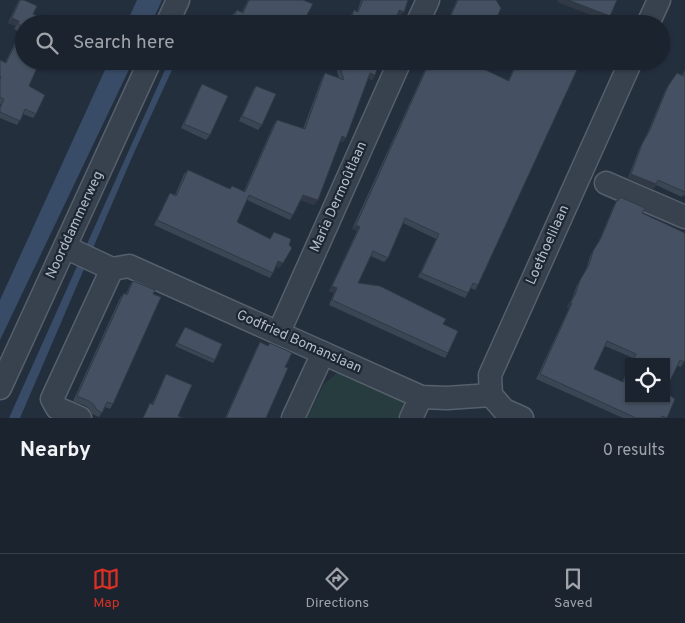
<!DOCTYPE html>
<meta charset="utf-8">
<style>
:root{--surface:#1b232e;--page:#282f3a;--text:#f1f3f6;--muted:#a0a4aa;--line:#39404a;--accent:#d93025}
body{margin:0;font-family:Overpass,sans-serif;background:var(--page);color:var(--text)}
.controls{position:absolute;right:15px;bottom:15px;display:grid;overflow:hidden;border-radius:0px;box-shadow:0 1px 4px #0004}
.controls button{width:45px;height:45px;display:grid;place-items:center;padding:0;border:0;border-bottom:1px solid var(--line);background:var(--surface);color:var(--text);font:25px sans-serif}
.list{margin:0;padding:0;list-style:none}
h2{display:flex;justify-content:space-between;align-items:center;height:65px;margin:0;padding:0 20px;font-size:21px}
h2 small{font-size:16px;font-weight:400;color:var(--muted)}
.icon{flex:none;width:28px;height:28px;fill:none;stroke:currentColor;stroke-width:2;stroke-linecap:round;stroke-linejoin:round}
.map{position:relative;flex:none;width:685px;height:418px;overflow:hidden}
.search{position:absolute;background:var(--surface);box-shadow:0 1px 4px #0004;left:15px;right:15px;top:15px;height:55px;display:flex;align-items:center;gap:12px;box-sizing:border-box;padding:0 18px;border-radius:28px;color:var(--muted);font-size:19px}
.sheet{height:135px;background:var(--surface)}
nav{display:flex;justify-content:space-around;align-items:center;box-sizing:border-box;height:70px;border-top:1px solid var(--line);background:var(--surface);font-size:14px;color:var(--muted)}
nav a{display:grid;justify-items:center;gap:2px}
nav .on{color:var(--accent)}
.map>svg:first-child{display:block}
</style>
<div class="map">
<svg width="685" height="418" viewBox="0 0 685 418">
<rect width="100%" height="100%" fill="#242f3e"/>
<path fill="#263c3f" d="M 344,367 L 402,396 L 406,411 L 403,418 L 307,418 L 324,384 Z"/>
<g fill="#394c67">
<path d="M 137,0 L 162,0 L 151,24 L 126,24 Z"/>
<path d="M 109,61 L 133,61 L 0,340 L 0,300 Z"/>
<path d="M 169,61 L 176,61 L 133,155 L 20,418 L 9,418 Z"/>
</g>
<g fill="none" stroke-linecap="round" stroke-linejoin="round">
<g stroke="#565f6c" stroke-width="25">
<g id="minor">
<path d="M 167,24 L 178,0"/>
<path d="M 417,24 L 428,0"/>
<path d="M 648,24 L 659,0"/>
<path d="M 606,183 L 685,217"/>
<path d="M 65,247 L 112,269"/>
<path d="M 112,269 L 129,266 L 421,397 L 447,398 L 491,395"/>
<path d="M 279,332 L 400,61"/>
<path d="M 0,388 L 150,61"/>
<path d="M 80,418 L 57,408 L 52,399 L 112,269"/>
<path d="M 293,418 L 323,353"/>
<path d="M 411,418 L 421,397"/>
<path d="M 522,418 L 504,410 L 491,395 L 490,375 L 631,61"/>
</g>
</g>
<use href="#minor" stroke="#38414e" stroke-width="22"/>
</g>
<g fill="#3b4654">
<path d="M 19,0 L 33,14 L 43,21 L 29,86 L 36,114 L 33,118 L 23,114 L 17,125 L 0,118 L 0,106 L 1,104 L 0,104 L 0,60 L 5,63 L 20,32 L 14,29 L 16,26 L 8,23 Z"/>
<path d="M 248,0 L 303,0 L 302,24 L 229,24 L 233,14 L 237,10 L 242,12 Z"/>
<path d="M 361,0 L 408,0 L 400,16 L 397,15 L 394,24 L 347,24 L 351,15 L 354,10 L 357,12 Z"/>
<path d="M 457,0 L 496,0 L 494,24 L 446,24 Z"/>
<path d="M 334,61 L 380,61 L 375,75 L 372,80 L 368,78 L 343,142 L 340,141 L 314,205 L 301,200 L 293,215 L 290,220 L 247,200 L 237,222 L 269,238 L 289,245 L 283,263 L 279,268 L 276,266 L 273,273 L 270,278 L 154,225 L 167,198 L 170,193 L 175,195 L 184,174 L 188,170 L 230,189 L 232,186 L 244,191 L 274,124 L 277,120 L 303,129 L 322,78 L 325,73 L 339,78 Z"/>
<path d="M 429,61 L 476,61 L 475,65 L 508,81 L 517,61 L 581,61 L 478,285 L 475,290 L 471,288 L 465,298 L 418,277 L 436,239 L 403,223 L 388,258 L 384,262 L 371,256 L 358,283 L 443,324 L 448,353 L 445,358 L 329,305 L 334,293 L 329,291 L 357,231 L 352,229 Z"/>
<path d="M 685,69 L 685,196 L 683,195 L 682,197 L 656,185 L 653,189 L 628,178 L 639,149 L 647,134 L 665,91 L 677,73 L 682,75 Z"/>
<path d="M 202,84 L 210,135 L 206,140 L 181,128 L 199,89 Z"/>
<path d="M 256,86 L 262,125 L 258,130 L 239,121 L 253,90 Z"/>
<path d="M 620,197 L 642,213 L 684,362 L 681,367 L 666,362 L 631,362 L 633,358 L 605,346 L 594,369 L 622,382 L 629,367 L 629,399 L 667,418 L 623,418 L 536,379 L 569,308 L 567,307 L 572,299 L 577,285 L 586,270 L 590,256 L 598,243 L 614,205 Z"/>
<path d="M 133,281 L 113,404 L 110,409 L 105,407 L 99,417 L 92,414 L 90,410 L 86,406 L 73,401 L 120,298 L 124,293 L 126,294 L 130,285 Z"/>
<path d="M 185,327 L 215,360 L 213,363 L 175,346 Z"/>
<path d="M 260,342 L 268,346 L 270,343 L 285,367 L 266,418 L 225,418 L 257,347 Z"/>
<path d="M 166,374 L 178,416 L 182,418 L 143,418 L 150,403 L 152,404 Z"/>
</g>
<g fill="#303945">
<path d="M 558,0 L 568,0 L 610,16 L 606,21 L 557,2 Z"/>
<path d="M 399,10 L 404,12 L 400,16 L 396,15 Z"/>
<path d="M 12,18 L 19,21 L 16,26 L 8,23 Z"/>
<path d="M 370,73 L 375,75 L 372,80 L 367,78 Z"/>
<path d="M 342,136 L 346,138 L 343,142 L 339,141 Z"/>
<path d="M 631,174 L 656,184 L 653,189 L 628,178 Z"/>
<path d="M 303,195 L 318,200 L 314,205 L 300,200 Z"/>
<path d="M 356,225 L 360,227 L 357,231 L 352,229 Z"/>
<path d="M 278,261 L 283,263 L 279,268 L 275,266 Z"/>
<path d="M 332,286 L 337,288 L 334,293 L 329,291 Z"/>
<path d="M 570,303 L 572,303 L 569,308 L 567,307 Z"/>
</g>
<g fill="#455162" stroke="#303945">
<path d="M 20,0 L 24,0 L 37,6 L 33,14 L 44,19 L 43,21 L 48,24 L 24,24 L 24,61 L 40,61 L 29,86 L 45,95 L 36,114 L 25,109 L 20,121 L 0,112 L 0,108 L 4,99 L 0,97 L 0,79 L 1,77 L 0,76 L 0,60 L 6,63 L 24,27 L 18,24 L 19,21 L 12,18 Z"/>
<path d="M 249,0 L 303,0 L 313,4 L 302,24 L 230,24 L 237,10 L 243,13 Z"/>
<path d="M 363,0 L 408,0 L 404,12 L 399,10 L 394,24 L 349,24 L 354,10 L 358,12 Z"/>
<path d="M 458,0 L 496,0 L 501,8 L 494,24 L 447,24 Z"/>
<path d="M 568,0 L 617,0 L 610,16 Z"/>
<path d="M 338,61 L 380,61 L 375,75 L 370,73 L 346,138 L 342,136 L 318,200 L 303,195 L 293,215 L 249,195 L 237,222 L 270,239 L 274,232 L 291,239 L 289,245 L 292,248 L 283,263 L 278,261 L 273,273 L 157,220 L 170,193 L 176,196 L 188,170 L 230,189 L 232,186 L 245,192 L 277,120 L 305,129 L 325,73 L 344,80 Z"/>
<path d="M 430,61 L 476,61 L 475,65 L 509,81 L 518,61 L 581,61 L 478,285 L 473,283 L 468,293 L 421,273 L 439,234 L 405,218 L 388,258 L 373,251 L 358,283 L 380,286 L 446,319 L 443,324 L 458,331 L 448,353 L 332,300 L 337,288 L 332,286 L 360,227 L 356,225 Z"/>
<path d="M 685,70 L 685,192 L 658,180 L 656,184 L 631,174 L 642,144 L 650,130 L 668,86 L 677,73 L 683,76 Z"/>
<path d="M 202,84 L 228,96 L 210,135 L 184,124 Z"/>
<path d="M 256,86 L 276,94 L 262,125 L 242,116 Z"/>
<path d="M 620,197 L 645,208 L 642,213 L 685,233 L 685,360 L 684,362 L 680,360 L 666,389 L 666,362 L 632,362 L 636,354 L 607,341 L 594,369 L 623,382 L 629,369 L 629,399 L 666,399 L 666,393 L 675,399 L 667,418 L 662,416 L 661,418 L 636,418 L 540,374 L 572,303 L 570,303 L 575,295 L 580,280 L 589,265 L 593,251 L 601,238 L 617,200 L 618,201 Z"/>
<path d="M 133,281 L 155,290 L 153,294 L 161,297 L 113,404 L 107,402 L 102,413 L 96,409 L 94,405 L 89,401 L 77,396 L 124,293 L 127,295 Z"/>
<path d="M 185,327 L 222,344 L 215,360 L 177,343 Z"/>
<path d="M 260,342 L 268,346 L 270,343 L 292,353 L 285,367 L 288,368 L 266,418 L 226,418 Z"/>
<path d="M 166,374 L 192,385 L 178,416 L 182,418 L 143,418 L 150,403 L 153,405 Z"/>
</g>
<g text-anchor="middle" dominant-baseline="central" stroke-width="4.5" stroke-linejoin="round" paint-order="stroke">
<g font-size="14" fill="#b4bcc9" stroke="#1d2633">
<text transform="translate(339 197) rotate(-66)">Maria Dermoûtlaan</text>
<text transform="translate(75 225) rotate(-65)">Noorddammerweg</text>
<text transform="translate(548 245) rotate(-66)">Loethoelilaan</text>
<text transform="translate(299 342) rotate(24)">Godfried Bomanslaan</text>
</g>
</g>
</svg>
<div class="controls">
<button><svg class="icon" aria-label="locate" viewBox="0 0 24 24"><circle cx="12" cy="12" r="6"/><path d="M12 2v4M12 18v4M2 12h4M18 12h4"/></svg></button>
</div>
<div class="search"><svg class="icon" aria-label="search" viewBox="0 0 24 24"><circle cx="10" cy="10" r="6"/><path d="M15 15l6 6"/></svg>Search here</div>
</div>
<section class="sheet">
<h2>Nearby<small>0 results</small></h2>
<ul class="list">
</ul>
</section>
<nav>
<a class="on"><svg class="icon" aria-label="map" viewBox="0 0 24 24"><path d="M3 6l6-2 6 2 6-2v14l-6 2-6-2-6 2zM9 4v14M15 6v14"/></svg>Map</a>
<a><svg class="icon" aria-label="directions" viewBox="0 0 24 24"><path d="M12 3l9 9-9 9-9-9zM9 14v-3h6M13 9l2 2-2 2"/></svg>Directions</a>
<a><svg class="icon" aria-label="saved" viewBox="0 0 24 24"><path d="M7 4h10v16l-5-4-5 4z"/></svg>Saved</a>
</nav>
